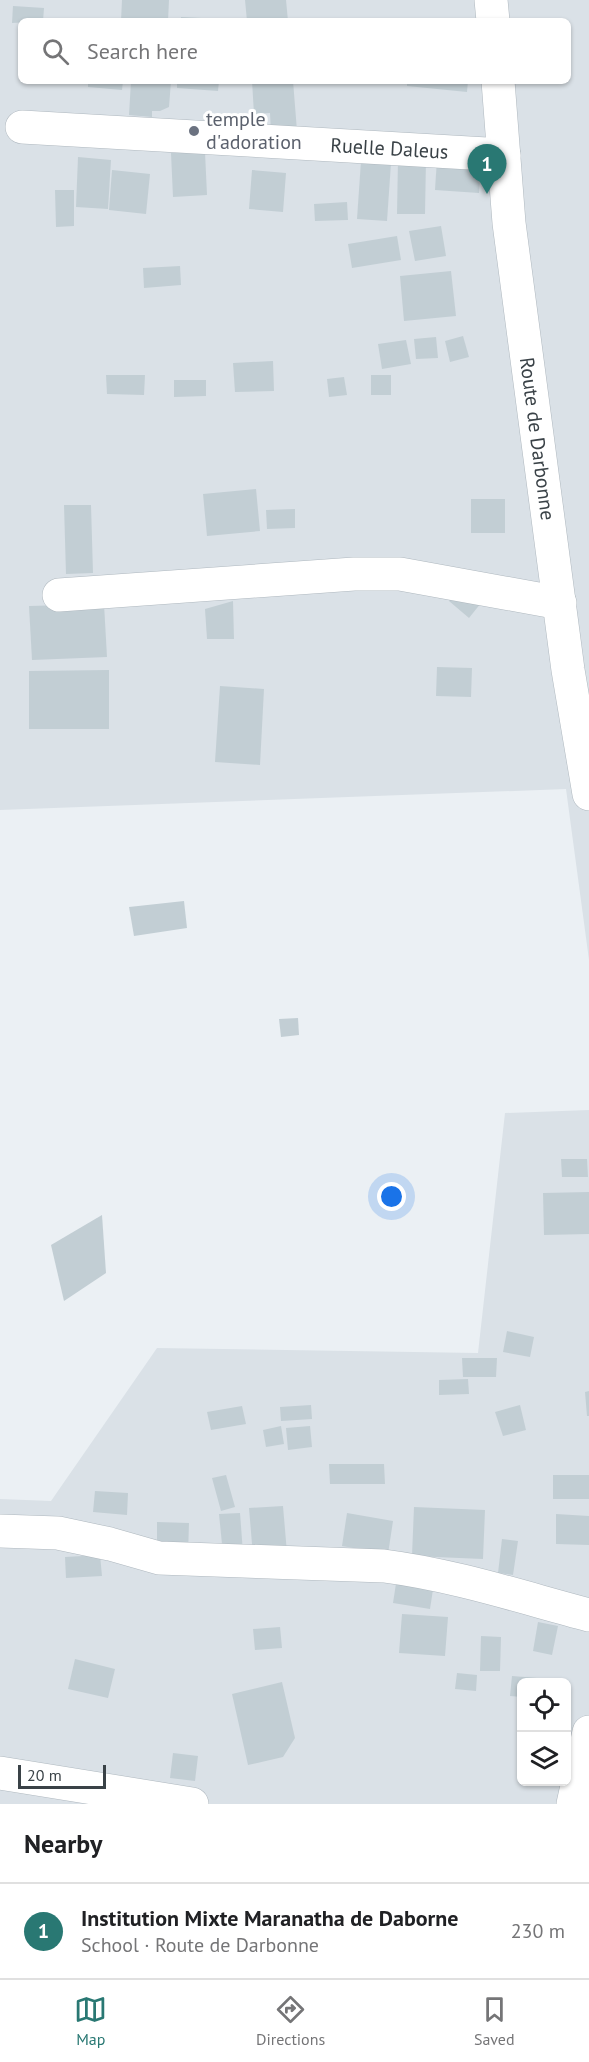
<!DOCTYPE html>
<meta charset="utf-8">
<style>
:root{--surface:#fff;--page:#f6f6f6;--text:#202124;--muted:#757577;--line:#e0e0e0;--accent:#297873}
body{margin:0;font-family:"PT Sans",sans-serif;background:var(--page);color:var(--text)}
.controls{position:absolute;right:18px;bottom:18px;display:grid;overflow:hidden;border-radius:9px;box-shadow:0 2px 4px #0004}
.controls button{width:54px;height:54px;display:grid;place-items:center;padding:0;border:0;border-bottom:2px solid var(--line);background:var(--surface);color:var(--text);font:30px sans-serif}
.scale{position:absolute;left:18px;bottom:15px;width:88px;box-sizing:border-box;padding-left:6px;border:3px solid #3a4247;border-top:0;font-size:16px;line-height:21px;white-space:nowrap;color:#3a4247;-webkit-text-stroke:4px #fff;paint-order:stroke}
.you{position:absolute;left:392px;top:1197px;width:21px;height:21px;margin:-15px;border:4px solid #fff;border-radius:50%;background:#1a73e8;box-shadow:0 0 0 9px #1a73e833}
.badge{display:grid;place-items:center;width:39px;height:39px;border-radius:50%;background:var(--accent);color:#fff;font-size:20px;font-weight:700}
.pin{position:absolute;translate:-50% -50px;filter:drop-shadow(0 2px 3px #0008)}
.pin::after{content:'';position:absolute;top:32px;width:21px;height:18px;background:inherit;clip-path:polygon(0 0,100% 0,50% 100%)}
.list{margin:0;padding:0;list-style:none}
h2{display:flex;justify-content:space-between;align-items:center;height:78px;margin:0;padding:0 24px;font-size:26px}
h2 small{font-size:20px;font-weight:400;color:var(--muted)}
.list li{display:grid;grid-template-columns:39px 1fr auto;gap:18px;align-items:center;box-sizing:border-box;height:96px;padding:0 24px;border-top:2px solid var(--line)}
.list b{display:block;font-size:22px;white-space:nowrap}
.list p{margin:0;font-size:20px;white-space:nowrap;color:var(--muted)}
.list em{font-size:20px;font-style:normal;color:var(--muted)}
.icon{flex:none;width:33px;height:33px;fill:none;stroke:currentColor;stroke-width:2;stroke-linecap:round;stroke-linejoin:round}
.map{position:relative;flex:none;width:589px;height:1804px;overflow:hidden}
.search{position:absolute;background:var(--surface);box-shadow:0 2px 4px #0004;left:18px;right:18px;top:18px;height:66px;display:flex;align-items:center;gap:15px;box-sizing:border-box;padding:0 21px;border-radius:9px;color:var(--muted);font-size:22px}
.sheet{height:174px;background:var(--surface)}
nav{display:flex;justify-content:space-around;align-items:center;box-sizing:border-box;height:84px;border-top:2px solid var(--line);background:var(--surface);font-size:16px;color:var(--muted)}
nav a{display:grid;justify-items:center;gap:3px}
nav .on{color:var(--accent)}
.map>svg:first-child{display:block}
</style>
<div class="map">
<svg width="589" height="1804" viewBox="0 0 589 1804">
<rect width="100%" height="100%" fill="#ebf0f4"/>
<g fill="#dae1e7" fill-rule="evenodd">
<path d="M 0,0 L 589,0 L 589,960 L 566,789 L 0,810 ZM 21,21 L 568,21 L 568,81 L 21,81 Z"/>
<path d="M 589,1110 L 589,1804 L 0,1804 L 0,1499 L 51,1501 L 157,1348 L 478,1353 L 505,1113 ZM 522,1682 L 566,1682 L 566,1782 L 522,1782 Z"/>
</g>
<g fill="#c2ced4">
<path d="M 122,0 L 169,0 L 168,21 L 121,21 Z"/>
<path d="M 245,0 L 286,0 L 288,21 L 247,21 Z"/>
<path d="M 13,6 L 44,8 L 43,21 L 12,23 Z"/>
<path d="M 181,17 L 222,19 L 222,21 L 181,21 Z"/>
<path d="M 88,81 L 123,81 L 122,90 L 88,87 Z"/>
<path d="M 131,81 L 171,81 L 169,107 L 160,111 L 152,111 L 152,117 L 129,115 Z"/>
<path d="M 177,81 L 219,81 L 218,91 L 177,88 Z"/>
<path d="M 252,81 L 293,81 L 297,131 L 271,133 L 270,113 L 254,114 Z"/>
<path d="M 407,81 L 468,81 L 467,92 L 407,86 Z"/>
<path d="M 205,152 L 207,195 L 173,197 L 171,153 Z"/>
<path d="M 78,157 L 111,160 L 108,209 L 76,207 Z"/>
<path d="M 398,159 L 426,159 L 425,214 L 397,214 Z"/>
<path d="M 437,159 L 481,162 L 479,193 L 435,190 Z"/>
<path d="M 361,161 L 391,163 L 387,221 L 357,219 Z"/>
<path d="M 112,170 L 150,174 L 146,214 L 109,210 Z"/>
<path d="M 252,170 L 286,173 L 283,212 L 249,209 Z"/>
<path d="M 55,190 L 74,190 L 74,226 L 56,227 Z"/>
<path d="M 347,202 L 348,220 L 315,221 L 314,204 Z"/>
<path d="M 441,226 L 446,256 L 415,261 L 409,231 Z"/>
<path d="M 397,236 L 401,260 L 352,268 L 348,244 Z"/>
<path d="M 180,266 L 181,285 L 144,288 L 143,268 Z"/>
<path d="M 451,271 L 456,316 L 404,321 L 400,276 Z"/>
<path d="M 463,336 L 469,357 L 450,362 L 445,341 Z"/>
<path d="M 436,337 L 438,358 L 416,359 L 414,339 Z"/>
<path d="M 406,340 L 411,364 L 382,369 L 378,344 Z"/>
<path d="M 273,361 L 274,391 L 235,392 L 233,363 Z"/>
<path d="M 106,375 L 145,375 L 144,395 L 107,394 Z"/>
<rect x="371" y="375" width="20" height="20"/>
<path d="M 344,377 L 347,395 L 329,397 L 327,379 Z"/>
<path d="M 174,380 L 206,380 L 206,396 L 174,397 Z"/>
<path d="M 256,489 L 260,531 L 207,536 L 203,494 Z"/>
<rect x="471" y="499" width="34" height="34"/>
<path d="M 64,505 L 91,505 L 93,573 L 66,574 Z"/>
<path d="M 295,509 L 295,528 L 267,529 L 266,510 Z"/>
<path d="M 460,587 L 481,603 L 469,618 L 449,601 Z"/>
<path d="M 233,601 L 234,639 L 207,639 L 205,609 Z"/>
<path d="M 104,604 L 107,657 L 32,660 L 29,606 Z"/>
<path d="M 437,667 L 472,668 L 471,697 L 436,696 Z"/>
<path d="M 109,670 L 109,729 L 29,729 L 29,671 Z"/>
<path d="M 220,686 L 264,689 L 260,765 L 215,762 Z"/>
<path d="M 184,901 L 187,928 L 134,936 L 129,907 Z"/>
<path d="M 298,1018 L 299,1035 L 281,1037 L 279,1019 Z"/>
<path d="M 561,1159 L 587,1159 L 588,1177 L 562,1177 Z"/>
<path d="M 589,1192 L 589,1234 L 544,1235 L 543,1193 Z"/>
<path d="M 102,1215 L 106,1273 L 64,1301 L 51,1245 Z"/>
<path d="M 507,1331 L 534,1337 L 530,1357 L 503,1352 Z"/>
<path d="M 462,1358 L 497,1358 L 496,1377 L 463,1377 Z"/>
<path d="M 468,1379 L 469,1394 L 439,1395 L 439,1380 Z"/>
<path d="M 589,1391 L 589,1416 L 587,1416 L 585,1392 Z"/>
<path d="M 311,1405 L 312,1419 L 281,1421 L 280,1407 Z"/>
<path d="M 520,1405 L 526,1430 L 503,1436 L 495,1412 Z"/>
<path d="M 242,1406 L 246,1424 L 211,1430 L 207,1412 Z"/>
<path d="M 281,1426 L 284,1444 L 266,1447 L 263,1430 Z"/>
<path d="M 310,1426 L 312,1447 L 288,1450 L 286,1428 Z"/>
<path d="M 329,1464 L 384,1464 L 385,1484 L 330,1484 Z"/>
<path d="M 226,1475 L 235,1507 L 221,1511 L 212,1478 Z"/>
<rect x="553" y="1475" width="36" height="24"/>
<path d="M 95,1491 L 128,1493 L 127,1515 L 93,1512 Z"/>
<path d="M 283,1506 L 287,1553 L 253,1556 L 249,1508 Z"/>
<path d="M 414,1507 L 485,1510 L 483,1559 L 412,1556 Z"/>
<path d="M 240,1513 L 243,1553 L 223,1554 L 219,1514 Z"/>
<path d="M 347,1513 L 393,1521 L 388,1554 L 342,1546 Z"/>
<path d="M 556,1514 L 589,1516 L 589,1545 L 556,1544 Z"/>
<path d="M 157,1522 L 189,1523 L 188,1554 L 157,1553 Z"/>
<path d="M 502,1539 L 518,1541 L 513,1575 L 498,1573 Z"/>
<path d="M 100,1555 L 102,1576 L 66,1578 L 65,1557 Z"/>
<path d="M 397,1577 L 434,1583 L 430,1609 L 393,1603 Z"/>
<path d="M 402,1614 L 448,1617 L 445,1656 L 399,1653 Z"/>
<path d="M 538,1622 L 558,1626 L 552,1655 L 533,1651 Z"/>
<path d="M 280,1627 L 282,1648 L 255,1650 L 253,1629 Z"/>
<path d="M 481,1636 L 501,1637 L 500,1671 L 480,1671 Z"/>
<path d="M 75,1659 L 115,1669 L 108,1698 L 68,1689 Z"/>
<path d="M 457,1673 L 477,1675 L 476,1691 L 455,1689 Z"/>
<path d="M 512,1676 L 537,1678 L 536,1682 L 522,1682 L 522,1697 L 510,1696 Z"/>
<path d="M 282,1682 L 295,1738 L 283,1757 L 248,1765 L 232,1694 Z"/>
<path d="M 173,1753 L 198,1756 L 195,1781 L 170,1778 Z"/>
</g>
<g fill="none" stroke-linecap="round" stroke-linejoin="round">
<g stroke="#afb8bf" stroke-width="34">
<g id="minor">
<path d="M 491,0 L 493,21"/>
<path id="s1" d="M 498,81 L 509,223 L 568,670 L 589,794"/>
<path id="s2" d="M 22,127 L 504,155"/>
<path d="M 59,595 L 354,574 L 400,574 L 560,603"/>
<path d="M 0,1531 L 58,1533 L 110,1544 L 159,1558 L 384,1566 C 454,1575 521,1597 589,1615"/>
<path d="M 0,1773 L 192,1804"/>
<path d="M 573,1804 L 589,1732"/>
</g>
</g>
<use href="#minor" stroke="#fff" stroke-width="33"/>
</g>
<circle fill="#6b7280" stroke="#fff" stroke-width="2" cx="194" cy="131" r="6"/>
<g text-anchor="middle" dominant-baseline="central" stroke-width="6" stroke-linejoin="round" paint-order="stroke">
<g font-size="20" fill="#5b616d" stroke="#fff" text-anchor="start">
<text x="206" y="119">temple<tspan x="206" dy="23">d'adoration</tspan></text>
</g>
<g font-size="20" fill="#3a4247" stroke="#fff">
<text stroke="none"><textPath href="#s2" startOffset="368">Ruelle Daleus</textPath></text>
<text stroke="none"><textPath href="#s1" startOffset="360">Route de Darbonne</textPath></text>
</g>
</g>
</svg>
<div class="controls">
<button><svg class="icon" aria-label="locate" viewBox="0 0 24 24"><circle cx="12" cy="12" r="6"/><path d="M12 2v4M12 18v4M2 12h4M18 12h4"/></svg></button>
<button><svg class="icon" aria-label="layers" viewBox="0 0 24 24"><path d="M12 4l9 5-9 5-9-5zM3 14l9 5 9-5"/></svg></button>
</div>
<div class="scale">20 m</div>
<div class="you"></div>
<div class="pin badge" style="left:487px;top:194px">1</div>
<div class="search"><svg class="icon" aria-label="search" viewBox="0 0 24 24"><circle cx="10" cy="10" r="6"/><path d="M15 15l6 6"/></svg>Search here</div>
</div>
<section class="sheet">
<h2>Nearby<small></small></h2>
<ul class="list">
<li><span class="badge">1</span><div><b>Institution Mixte Maranatha de Daborne</b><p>School · Route de Darbonne</p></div><em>230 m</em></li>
</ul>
</section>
<nav>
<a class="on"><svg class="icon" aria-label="map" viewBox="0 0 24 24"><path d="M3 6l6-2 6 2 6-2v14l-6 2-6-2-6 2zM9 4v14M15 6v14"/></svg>Map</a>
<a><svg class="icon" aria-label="directions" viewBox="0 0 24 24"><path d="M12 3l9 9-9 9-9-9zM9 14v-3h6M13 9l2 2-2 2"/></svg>Directions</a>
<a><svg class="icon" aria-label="saved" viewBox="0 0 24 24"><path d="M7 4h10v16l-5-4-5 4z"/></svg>Saved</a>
</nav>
